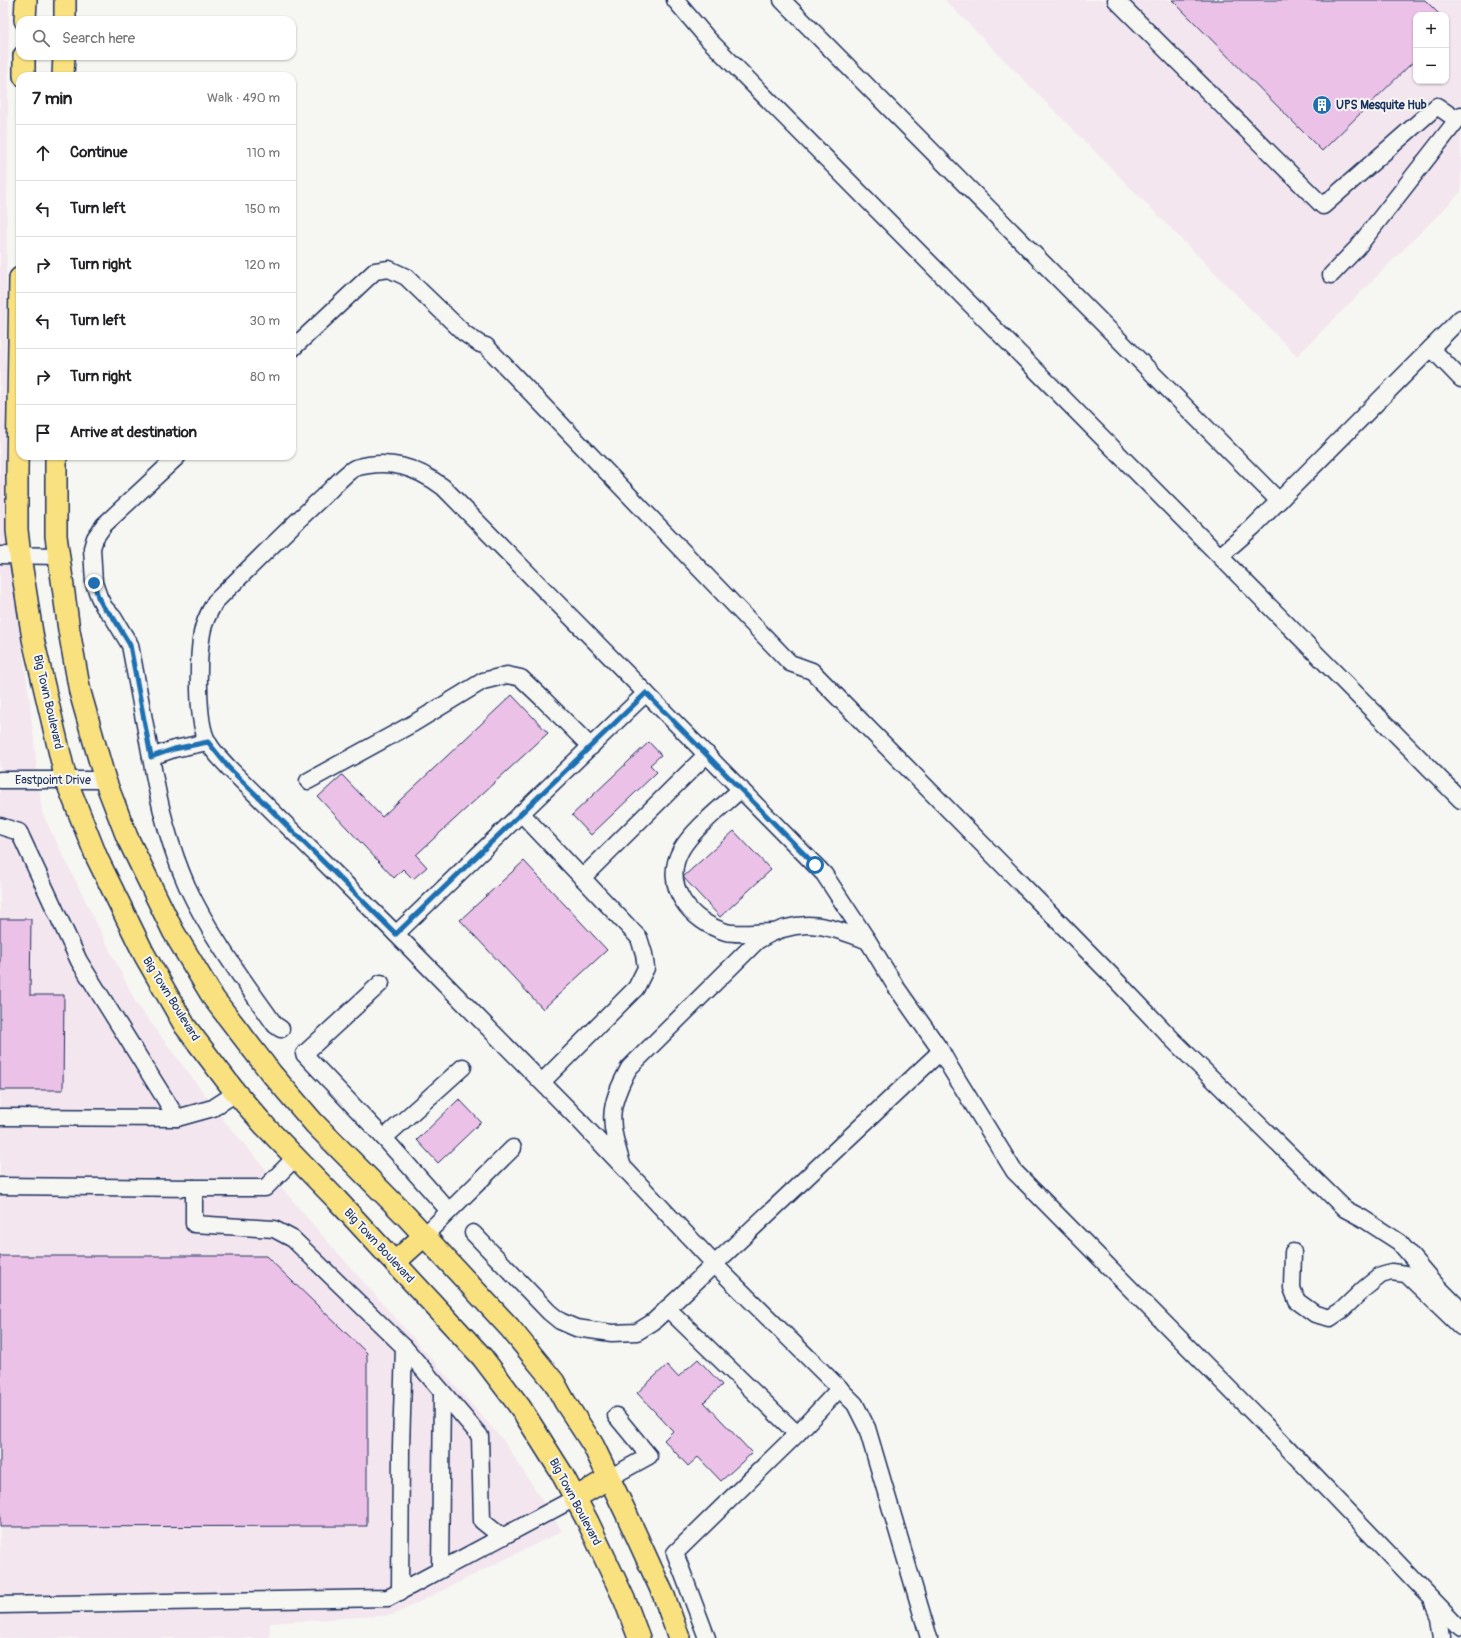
<!DOCTYPE html>
<meta charset="utf-8">
<style>
:root{--surface:#fff;--page:#f6f6f6;--text:#202124;--muted:#757577;--line:#e0e0e0}
body{margin:0;font-family:Pangolin,sans-serif;background:var(--page);color:var(--text)}
.controls{position:absolute;right:12px;top:12px;display:grid;overflow:hidden;border-radius:8px;box-shadow:0 1px 3px #0004}
.controls button{width:36px;height:36px;display:grid;place-items:center;padding:0;border:0;border-bottom:1px solid var(--line);background:var(--surface);color:var(--text);font:20px sans-serif}
.stop{position:absolute;width:12px;height:12px;margin:-9px;border:3px solid #1f6fb2;border-radius:50%;background:#fff}
.stop.end{background:#1f6fb2;border-color:#fff;box-shadow:0 1px 4px #0008}
.list{margin:0;padding:0;list-style:none}
h2{display:flex;justify-content:space-between;align-items:center;height:52px;margin:0;padding:0 16px;font-size:17px}
h2 small{font-size:13px;font-weight:400;color:var(--muted)}
.list li{display:grid;grid-template-columns:26px 1fr auto;gap:12px;align-items:center;box-sizing:border-box;height:56px;padding:0 16px;border-top:1px solid var(--line)}
.list b{display:block;font-size:15px;white-space:nowrap}
.list em{font-size:13px;font-style:normal;color:var(--muted)}
.icon{flex:none;width:22px;height:22px;fill:none;stroke:currentColor;stroke-width:2;stroke-linecap:round;stroke-linejoin:round}
.map{position:relative;flex:none;width:1461px;height:1638px;overflow:hidden}
.search{position:absolute;background:var(--surface);box-shadow:0 1px 3px #0004;left:16px;top:16px;width:280px;height:44px;display:flex;align-items:center;gap:10px;box-sizing:border-box;padding:0 14px;border-radius:12px;color:var(--muted);font-size:15px}
.panel{position:absolute;background:var(--surface);box-shadow:0 1px 3px #0004;left:16px;top:72px;width:280px;height:388px;border-radius:12px}
.map>svg:first-child{display:block}
</style>
<div class="map">
<svg width="1461" height="1638" viewBox="0 0 1461 1638">
<rect width="100%" height="100%" fill="#f6f6f2"/>
<filter id="ink" filterUnits="userSpaceOnUse"><feTurbulence type="fractalNoise" baseFrequency=".025" numOctaves="2"/><feDisplacementMap in="SourceGraphic" scale="8" xChannelSelector="R" yChannelSelector="G"/><feConvolveMatrix kernelMatrix="1 2 1 2 8 2 1 2 1" color-interpolation-filters="sRGB"/></filter>
<g filter="url(#ink)">
<g fill="#f3e6ef" fill-rule="evenodd">
<path d="M 0,0 L 9,0 L 4,515 L 29,697 L 42,813 L 136,1003 L 226,1123 L 322,1235 L 503,1440 L 562,1531 L 393,1615 L 270,1623 L 270,1638 L 0,1638 Z"/>
<path d="M 945,0 L 1461,0 L 1461,192 L 1297,356 ZM 1416,15 L 1446,15 L 1446,81 L 1416,81 Z"/>
</g>
<g fill="#ecc1e7" stroke="#1b2f5e">
<path d="M 1172,0 L 1425,0 L 1440,15 L 1416,15 L 1416,59 L 1322,151 Z"/>
<path d="M 512,695 L 548,733 L 416,855 L 427,867 L 413,879 L 403,869 L 394,878 L 318,797 L 342,775 L 382,817 Z"/>
<path d="M 649,742 L 661,755 L 650,765 L 657,772 L 591,835 L 572,815 Z"/>
<path d="M 734,831 L 771,870 L 720,917 L 683,877 Z"/>
<path d="M 524,861 L 607,950 L 543,1009 L 460,920 Z"/>
<path d="M 0,919 L 31,919 L 30,995 L 64,995 L 63,1090 L 0,1090 Z"/>
<path d="M 459,1099 L 481,1122 L 438,1163 L 417,1140 Z"/>
<path d="M 0,1256 L 266,1256 L 367,1353 L 367,1526 L 0,1527 Z"/>
<path d="M 698,1359 L 722,1385 L 704,1402 L 752,1453 L 721,1481 L 698,1457 L 688,1466 L 664,1440 L 673,1431 L 637,1393 L 667,1365 L 678,1377 Z"/>
</g>
<g fill="none" stroke-linecap="round" stroke-linejoin="round">
<g stroke="#1b2f5e" stroke-width="19">
<g id="minor">
<path d="M 675,0 L 708,39 L 1461,800"/>
<path d="M 782,0 L 1279,501"/>
<path d="M 1116,0 L 1323,206 L 1437,106 L 1457,120"/>
<path d="M 1331,275 L 1357,248 L 1461,115"/>
<path d="M 1431,348 L 1461,379"/>
<path d="M 292,349 L 375,271 L 389,269 L 406,277 L 464,333 L 480,344 L 486,346 L 790,663 L 812,671 L 1111,975 L 1174,1041 L 1345,1209 L 1362,1218 L 1399,1242 L 1434,1283 L 1461,1310"/>
<path d="M 178,456 L 104,525 L 95,538 L 92,548 L 94,583 L 99,597 L 104,607 L 113,617 L 130,645 L 151,757 L 174,749 L 208,742"/>
<path d="M 0,555 L 59,556"/>
<path d="M 1220,556 L 1253,527 L 1461,318"/>
<path d="M 151,757 C 158,801 169,845 187,886 C 210,936 244,981 275,1025 L 281,1029"/>
<path d="M 0,780 L 105,780"/>
<path d="M 308,781 L 414,723 L 483,681 L 507,675 L 521,678 L 542,698 L 591,747"/>
<path d="M 741,789 C 723,806 693,829 681,850 C 661,886 691,922 726,932 C 738,935 758,932 772,932"/>
<path d="M 521,813 L 639,938 L 644,954 L 646,968 L 636,988 L 542,1082"/>
<path d="M 0,826 L 19,832 L 79,961 L 177,1118 L 213,1108 L 236,1093"/>
<path d="M 582,878 L 707,754"/>
<path d="M 396,934 L 646,693"/>
<path d="M 381,983 L 304,1054 L 384,1138 L 449,1211"/>
<path d="M 0,1117 L 177,1118"/>
<path d="M 384,1138 L 463,1067"/>
<path d="M 295,1158 L 265,1188 L 194,1188 L 194,1224 L 274,1229 L 293,1239 L 404,1347 L 480,1436 L 482,1521 L 502,1537"/>
<path d="M 622,1164 C 609,1121 607,1109 629,1068 L 757,941 C 798,916 826,924 868,941"/>
<path d="M 0,1186 L 194,1188"/>
<path d="M 473,1233 L 549,1312 L 560,1321 L 576,1328 L 612,1333 L 637,1332 L 653,1322 L 941,1051"/>
<path d="M 424,1236 L 513,1148"/>
<path d="M 1293,1252 L 1292,1288 L 1297,1301 L 1315,1314 L 1330,1318 L 1342,1310 L 1365,1288 L 1381,1275 L 1391,1272 L 1406,1274 L 1461,1327"/>
<path d="M 667,1308 L 797,1434"/>
<path d="M 609,1478 L 649,1456 L 616,1416"/>
<path d="M 440,1570 L 442,1392"/>
<path d="M 400,1592 L 401,1447 L 404,1347"/>
<path d="M 1433,1603 L 1439,1617 L 1442,1638"/>
<path d="M 0,1605 L 388,1598 L 575,1498"/>
<path d="M 707,1638 L 675,1553 L 797,1434 L 840,1388"/>
<path d="M 929,1638 L 867,1428 L 855,1404 L 722,1272 L 576,1117 L 389,927 L 229,768 C 222,760 213,752 208,742 C 196,723 198,656 202,633 C 204,621 209,612 215,602 C 252,565 289,528 328,492 C 334,486 348,471 355,468 C 389,458 416,467 443,487 L 824,874 L 868,941 L 896,987 L 941,1051 L 951,1069 L 1014,1171 L 1280,1440 L 1461,1629"/>
</g>
</g>
<g stroke="#1b2f5e" stroke-width="24">
<g id="major">
<path d="M 25,20 L 26,0"/>
<path d="M 65,20 L 65,0"/>
<path d="M 24,76 L 24,56"/>
<path d="M 63,76 L 64,56"/>
<path d="M 20,278 L 17,470 L 17,530 L 20,556 L 33,639 L 66,780 L 97,858 L 144,954 L 185,1026 L 236,1093 L 265,1126 L 337,1200 L 482,1357 L 520,1407 L 561,1472 L 588,1522 L 625,1601 L 639,1638"/>
<path d="M 56,456 L 56,536 L 69,630 L 80,692 L 105,780 L 127,837 L 173,931 L 214,999 L 271,1073 L 314,1123 L 407,1217 L 510,1328 L 554,1382 L 565,1402 L 593,1445 L 626,1513 L 664,1596 L 679,1638"/>
<path d="M 395,1262 L 424,1236"/>
<path d="M 575,1498 L 609,1478"/>
</g>
</g>
<use href="#minor" stroke="#f6f6f2" stroke-width="16"/>
<use href="#major" stroke="#fae180" stroke-width="21"/>
</g>
</g>
<g fill="none" stroke-linecap="round" stroke-linejoin="round" filter="url(#ink)">
<path stroke="#1f6fb2" stroke-width="5" d="M 94,583 L 98,597 L 104,608 L 113,617 L 130,645 L 151,757 L 174,749 L 208,742 L 229,768 L 396,934 L 646,693 L 815,865"/>
</g>
<defs>
<g id="building-disc" transform="scale(1)"><circle r="9.5" fill="#1f6fb2" stroke="#f6f6f2"/><path d="M-4-6H4V6H1V3H-1V6H-4ZM-2.5-4.3h1.7v1.8h-1.7ZM.8-4.3h1.7v1.8H.8ZM-2.5-1h1.7V.8h-1.7ZM.8-1h1.7V.8H.8Z" fill="#fff"/></g>
</defs>
<g fill-rule="evenodd">
<use href="#building-disc" x="1322" y="105"/>
</g>
<g text-anchor="middle" dominant-baseline="central" stroke-width="4" stroke-linejoin="round" paint-order="stroke">
<g font-size="12" font-weight="bold" fill="#1b2f5e" stroke="#f6f6f2" text-anchor="start">
<text x="1336" y="105">UPS Mesquite Hub</text>
</g>
<g font-size="12" fill="#1b2f5e" stroke="#f6f6f2">
<text transform="translate(48 702) rotate(77)">Big Town Boulevard</text>
<text x="53" y="780">Eastpoint Drive</text>
<text transform="translate(171 999) rotate(58)">Big Town Boulevard</text>
<text transform="translate(379 1246) rotate(47)">Big Town Boulevard</text>
<text transform="translate(575 1502) rotate(62)">Big Town Boulevard</text>
</g>
</g>
</svg>
<div class="controls">
<button>+</button>
<button>−</button>
</div>
<div class="stop" style="left:815px;top:865px"></div>
<div class="stop end" style="left:94px;top:583px"></div>
<div class="search"><svg class="icon" aria-label="search" viewBox="0 0 24 24"><circle cx="10" cy="10" r="6"/><path d="M15 15l6 6"/></svg>Search here</div>
<section class="panel">
<h2>7 min<small>Walk · 490 m</small></h2>
<ul class="list">
<li><svg class="icon" aria-label="ahead" viewBox="0 0 24 24"><path d="M12 20V5M6 11l6-6 6 6"/></svg><div><b>Continue</b></div><em>110 m</em></li>
<li><svg class="icon" aria-label="left" viewBox="0 0 24 24"><path d="M17 20v-9H6M10 6l-5 5 5 5"/></svg><div><b>Turn left</b></div><em>150 m</em></li>
<li><svg class="icon" aria-label="right" viewBox="0 0 24 24"><path d="M7 20v-9h11M14 6l5 5-5 5"/></svg><div><b>Turn right</b></div><em>120 m</em></li>
<li><svg class="icon" aria-label="left" viewBox="0 0 24 24"><path d="M17 20v-9H6M10 6l-5 5 5 5"/></svg><div><b>Turn left</b></div><em>30 m</em></li>
<li><svg class="icon" aria-label="right" viewBox="0 0 24 24"><path d="M7 20v-9h11M14 6l5 5-5 5"/></svg><div><b>Turn right</b></div><em>80 m</em></li>
<li><svg class="icon" aria-label="arrive" viewBox="0 0 24 24"><path d="M6 21V4h12l-3 4 3 4H6"/></svg><div><b>Arrive at destination</b></div></li>
</ul>
</section>
</div>
